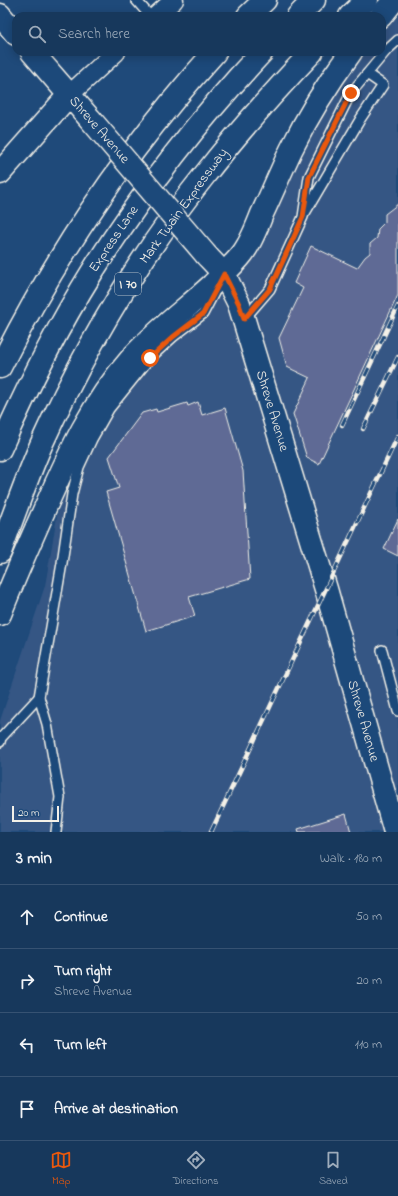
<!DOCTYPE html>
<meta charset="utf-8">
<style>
:root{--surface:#17385c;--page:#244365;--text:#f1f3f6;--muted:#9eacbb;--line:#365272;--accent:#ea580c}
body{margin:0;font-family:"Indie Flower",sans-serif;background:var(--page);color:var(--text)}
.scale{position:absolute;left:12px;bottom:10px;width:47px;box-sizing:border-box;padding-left:4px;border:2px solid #f4f1e8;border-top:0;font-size:11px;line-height:14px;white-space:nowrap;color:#f4f1e8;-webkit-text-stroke:3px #1f4a7a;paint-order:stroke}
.stop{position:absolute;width:12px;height:12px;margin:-9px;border:3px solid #ea580c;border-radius:50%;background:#fff}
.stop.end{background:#ea580c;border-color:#fff;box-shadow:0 1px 4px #0008}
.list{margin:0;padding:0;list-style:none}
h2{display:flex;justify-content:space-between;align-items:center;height:52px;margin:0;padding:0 16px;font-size:17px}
h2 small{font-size:13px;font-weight:400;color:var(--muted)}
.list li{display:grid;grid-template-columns:26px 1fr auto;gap:12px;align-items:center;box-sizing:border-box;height:64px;padding:0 16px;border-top:1px solid var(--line)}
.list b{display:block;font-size:15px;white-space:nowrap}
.list p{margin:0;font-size:13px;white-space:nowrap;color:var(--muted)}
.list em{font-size:13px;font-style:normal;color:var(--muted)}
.icon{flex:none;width:22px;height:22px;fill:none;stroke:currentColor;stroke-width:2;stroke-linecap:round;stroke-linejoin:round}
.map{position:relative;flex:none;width:398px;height:832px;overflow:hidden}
.search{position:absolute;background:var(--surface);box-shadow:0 2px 10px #0003;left:12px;right:12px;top:12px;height:44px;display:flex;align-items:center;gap:10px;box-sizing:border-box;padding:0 14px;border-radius:12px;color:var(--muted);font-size:15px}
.sheet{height:308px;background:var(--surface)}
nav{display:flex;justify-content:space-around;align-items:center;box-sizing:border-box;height:56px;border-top:1px solid var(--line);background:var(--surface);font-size:11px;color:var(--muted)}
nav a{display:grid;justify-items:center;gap:2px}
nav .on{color:var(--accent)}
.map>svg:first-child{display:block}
</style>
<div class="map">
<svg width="398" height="832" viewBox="0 0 398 832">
<rect width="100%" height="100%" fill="#1f4a7a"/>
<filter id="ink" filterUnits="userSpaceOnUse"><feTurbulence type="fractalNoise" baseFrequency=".025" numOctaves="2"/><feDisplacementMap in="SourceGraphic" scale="8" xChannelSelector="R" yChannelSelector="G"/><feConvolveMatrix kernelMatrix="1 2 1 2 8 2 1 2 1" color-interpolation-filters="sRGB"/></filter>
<g filter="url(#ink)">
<path fill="#365784" d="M 398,17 L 398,832 L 0,832 L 0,721 L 45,586 L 58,511 L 85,439 L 199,308 L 360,52 L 382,52 L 382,30 Z"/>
<g fill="#5f6b95" stroke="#f4f1e8">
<path d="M 398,204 L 398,295 L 319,464 L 307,458 L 293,414 L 310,378 L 287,367 L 279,338 L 303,288 L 294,283 L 311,246 L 357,268 L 365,257 L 370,253 L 370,244 L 377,238 L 378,229 L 385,222 L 385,214 Z"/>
<path d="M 198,402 L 202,415 L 225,408 L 243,471 L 250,579 L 189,597 L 195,616 L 146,631 L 106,492 L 119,488 L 109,457 L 142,413 L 156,409 L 157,412 L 187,403 L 188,406 Z"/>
<path d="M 398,519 L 398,556 L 384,549 Z"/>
<path d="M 346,814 L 351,832 L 299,832 L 298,829 Z"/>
</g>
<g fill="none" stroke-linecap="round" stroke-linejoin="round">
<g stroke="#f4f1e8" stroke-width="12">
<g id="lane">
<path d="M 136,0 L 150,16"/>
<path d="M 305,213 L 361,118 L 383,85 L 367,74"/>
<path d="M 245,318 L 270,289 L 303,217 L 309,177 L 351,93 L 386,51 L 398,40"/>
<path d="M 382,650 L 398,711"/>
<path d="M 0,742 L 1,738 L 39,697"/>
<path d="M 56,832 L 60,797 L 47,724 L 39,697 L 62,563 L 72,494 L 79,467 L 92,439 L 109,409 L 150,358 L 173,337 L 203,314 L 214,293"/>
</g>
</g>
<g stroke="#f4f1e8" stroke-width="21">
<g id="street">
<path d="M 156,16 L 174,0"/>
<path d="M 69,95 L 116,52"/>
</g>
</g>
<g stroke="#f4f1e8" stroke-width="25">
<g id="secondary">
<path d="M 0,15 L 16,34"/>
<path d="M 32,52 L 91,120"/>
<path d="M 0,173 L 69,95"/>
<path d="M 207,256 L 224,274 L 239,304 L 326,589 L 395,832"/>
</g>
</g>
<g stroke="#f4f1e8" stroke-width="25">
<g id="highway">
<path d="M 248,16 L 265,0"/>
<path d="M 298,16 L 314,0"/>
<path d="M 350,16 L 367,0"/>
<path d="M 381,16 L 394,0"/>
<path d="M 0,367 C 57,253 130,146 215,52"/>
<path d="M 0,449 C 27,388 57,328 92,272 C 142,193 199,119 262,52"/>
<path d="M 0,552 C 13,516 26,480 41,445 C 84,350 138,258 203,177 C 237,133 274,92 312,52"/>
<path d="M 0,614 C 14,578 30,542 46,506 C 69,454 92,403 130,360 C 154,332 185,310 212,285 C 222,275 234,265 243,253 C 251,242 257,227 262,214 C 272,193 281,171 291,150 C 308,115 328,83 351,52"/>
</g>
</g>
<use href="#lane" stroke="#1f4a7a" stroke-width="9"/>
<use href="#street" stroke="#1f4a7a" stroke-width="18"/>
<use href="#secondary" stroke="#1f4a7a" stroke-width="22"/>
<use href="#highway" stroke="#1f4a7a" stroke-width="22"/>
<g stroke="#f4f1e8" stroke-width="4.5">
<g id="rail">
<path d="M 342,425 L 398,306"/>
<path d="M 363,429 L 398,357"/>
<path d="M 211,832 L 398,436"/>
</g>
</g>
<use href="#rail" stroke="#1f4a7a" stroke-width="3" stroke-dasharray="9" stroke-linecap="butt"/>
<g stroke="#f4f1e8" stroke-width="25" stroke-linecap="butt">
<path id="secondary-bridge" d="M 91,120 L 207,256"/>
</g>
<use href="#secondary-bridge" stroke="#1f4a7a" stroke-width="22"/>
</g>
</g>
<g fill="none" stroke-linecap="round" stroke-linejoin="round" filter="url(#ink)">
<path stroke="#ea580c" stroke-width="5" d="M 150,358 L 173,337 L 203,314 L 224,274 L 239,304 L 244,319 L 270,289 L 303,217 L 309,177 L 351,93"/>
</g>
<g text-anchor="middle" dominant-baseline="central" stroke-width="3" stroke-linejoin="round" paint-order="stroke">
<rect fill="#1f4a7a" stroke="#b4bfc7" stroke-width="1" x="115" y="273" width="26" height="22" rx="3"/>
<g font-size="13" font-weight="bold" fill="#f4f1e8">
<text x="128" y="284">I 70</text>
</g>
<g font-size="14" fill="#f4f1e8" stroke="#1f4a7a">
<text transform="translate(99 130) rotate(49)">Shreve Avenue</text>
<text transform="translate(184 206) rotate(-54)">Mark Twain Expressway</text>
<text transform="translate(114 239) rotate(-56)">Express Lane</text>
<text transform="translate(272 411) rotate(73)">Shreve Avenue</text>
<text transform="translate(363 721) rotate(74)">Shreve Avenue</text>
</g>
</g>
</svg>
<div class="scale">20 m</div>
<div class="stop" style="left:150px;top:358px"></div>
<div class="stop end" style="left:351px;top:93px"></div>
<div class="search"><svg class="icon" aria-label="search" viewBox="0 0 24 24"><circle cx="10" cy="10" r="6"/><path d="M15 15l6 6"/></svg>Search here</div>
</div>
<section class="sheet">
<h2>3 min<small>Walk · 180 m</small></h2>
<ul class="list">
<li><svg class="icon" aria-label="ahead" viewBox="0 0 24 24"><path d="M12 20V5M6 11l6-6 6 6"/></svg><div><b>Continue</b></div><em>50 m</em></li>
<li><svg class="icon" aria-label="right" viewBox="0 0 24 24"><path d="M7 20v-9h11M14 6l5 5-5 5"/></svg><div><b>Turn right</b><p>Shreve Avenue</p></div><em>20 m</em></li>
<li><svg class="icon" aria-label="left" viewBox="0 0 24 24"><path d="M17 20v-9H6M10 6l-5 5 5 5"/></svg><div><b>Turn left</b></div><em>110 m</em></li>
<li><svg class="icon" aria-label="arrive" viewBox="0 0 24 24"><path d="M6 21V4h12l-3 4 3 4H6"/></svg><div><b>Arrive at destination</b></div></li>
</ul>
</section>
<nav>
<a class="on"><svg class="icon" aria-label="map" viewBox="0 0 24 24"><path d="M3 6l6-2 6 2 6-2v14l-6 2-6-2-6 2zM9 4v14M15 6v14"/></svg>Map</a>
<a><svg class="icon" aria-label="directions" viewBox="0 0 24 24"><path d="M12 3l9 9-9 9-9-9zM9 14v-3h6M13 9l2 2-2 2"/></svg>Directions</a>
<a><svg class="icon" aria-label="saved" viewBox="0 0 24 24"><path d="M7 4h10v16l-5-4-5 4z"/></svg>Saved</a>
</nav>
